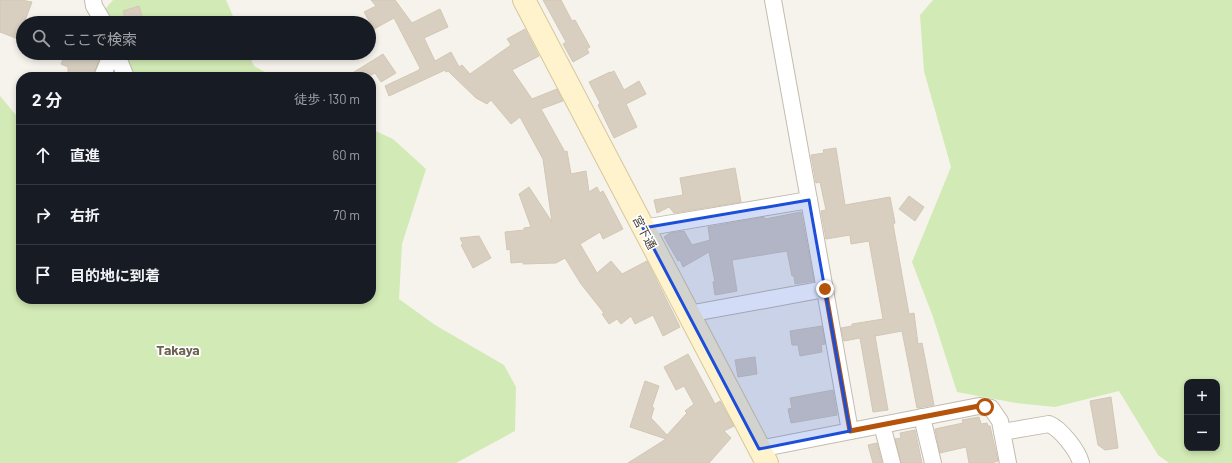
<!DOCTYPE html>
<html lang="ja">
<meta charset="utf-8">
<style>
:root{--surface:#171b24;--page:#20242c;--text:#f1f3f6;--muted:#9ea1a6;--line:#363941}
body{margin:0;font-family:Barlow,"Noto Sans JP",sans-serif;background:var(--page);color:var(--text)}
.controls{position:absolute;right:12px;bottom:12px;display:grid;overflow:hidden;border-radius:8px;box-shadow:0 2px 6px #0003}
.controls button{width:36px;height:36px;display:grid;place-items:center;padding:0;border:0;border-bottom:1px solid var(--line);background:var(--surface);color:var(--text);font:20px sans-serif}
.stop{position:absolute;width:12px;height:12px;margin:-9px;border:3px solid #b45309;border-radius:50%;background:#fff}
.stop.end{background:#b45309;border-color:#fff;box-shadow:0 1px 4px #0008}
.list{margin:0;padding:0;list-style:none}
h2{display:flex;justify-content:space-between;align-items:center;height:52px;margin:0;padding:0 16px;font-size:17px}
h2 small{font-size:13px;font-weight:400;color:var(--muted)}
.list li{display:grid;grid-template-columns:26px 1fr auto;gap:12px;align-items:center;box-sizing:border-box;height:60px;padding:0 16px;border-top:1px solid var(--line)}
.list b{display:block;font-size:15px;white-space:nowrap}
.list em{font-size:13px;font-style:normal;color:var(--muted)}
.icon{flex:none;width:22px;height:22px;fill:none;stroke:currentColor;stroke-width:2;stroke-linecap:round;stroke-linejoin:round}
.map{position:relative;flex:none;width:1232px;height:463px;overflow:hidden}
.search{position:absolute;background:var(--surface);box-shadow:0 2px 6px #0003;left:16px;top:16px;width:360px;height:44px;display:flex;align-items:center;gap:10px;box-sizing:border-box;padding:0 14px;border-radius:22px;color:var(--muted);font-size:15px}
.panel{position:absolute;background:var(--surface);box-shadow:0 2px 6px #0003;left:16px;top:72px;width:360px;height:232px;border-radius:16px}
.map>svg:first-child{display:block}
</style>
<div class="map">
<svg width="1232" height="463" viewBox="0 0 1232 463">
<rect width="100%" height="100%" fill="#f6f3ec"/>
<g fill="#d2eab5" fill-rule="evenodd">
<path d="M 113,0 L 226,0 L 236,23 L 93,23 Z"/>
<path d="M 933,0 L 1232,0 L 1232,463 L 1169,463 L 1158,455 L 1119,391 L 1055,407 L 1016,403 L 957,392 L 933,317 L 912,262 L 951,167 L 924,71 L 920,15 ZM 1187,382 L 1217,382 L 1217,448 L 1187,448 Z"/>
<path d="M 79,53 L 248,53 L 254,66 L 274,77 L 80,77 Z"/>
<path d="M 0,96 L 15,114 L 21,118 L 21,299 L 371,299 L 371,129 L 393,139 L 426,169 L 402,244 L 399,299 L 435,325 L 504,365 L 516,387 L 515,431 L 456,463 L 0,463 Z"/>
</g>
<g fill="#d8cfc1" stroke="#d3c7b4">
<path d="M 0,0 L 21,0 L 32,2 L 18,39 L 0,32 Z"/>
<path d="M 371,0 L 395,0 L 412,23 L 440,9 L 448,27 L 424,38 L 435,61 L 451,52 L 459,67 L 462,65 L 470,74 L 511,45 L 507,39 L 525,29 L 539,56 L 512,70 L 532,99 L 557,89 L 563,101 L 541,109 L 565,152 L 567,151 L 571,174 L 586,171 L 589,192 L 597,187 L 600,193 L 603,191 L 623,229 L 603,239 L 600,232 L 580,244 L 597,273 L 611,261 L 622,274 L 647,261 L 680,327 L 663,336 L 653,315 L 635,324 L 631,316 L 621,324 L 617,319 L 609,324 L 602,314 L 604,313 L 581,284 L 565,258 L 556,263 L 523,264 L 523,262 L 511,263 L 510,249 L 507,250 L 505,232 L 524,230 L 524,228 L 531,227 L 519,194 L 529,187 L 552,222 L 543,159 L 520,117 L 511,124 L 491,100 L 487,104 L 476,98 L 448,71 L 446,72 L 445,70 L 389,96 L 385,86 L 419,70 L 420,68 L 394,18 L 374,29 L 364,12 L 376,6 Z"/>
<path d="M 543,0 L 561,0 L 572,21 L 575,20 L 590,47 L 587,49 L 589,53 L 573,62 L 563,44 L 566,42 Z"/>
<path d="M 139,6 L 144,23 L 127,23 L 123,11 Z"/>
<path d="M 66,53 L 79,57 L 80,53 L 101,53 L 93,77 L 68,77 L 68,67 L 61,64 Z"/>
<path d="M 383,54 L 396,73 L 381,82 L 375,73 L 367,77 L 346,77 Z"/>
<path d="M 614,71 L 624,90 L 639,81 L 646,94 L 626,104 L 637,127 L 614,138 L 598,105 L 600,103 L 589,82 L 610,72 L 610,73 Z"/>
<path d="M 836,148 L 845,205 L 890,197 L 895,223 L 893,224 L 909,314 L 914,313 L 918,344 L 922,343 L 934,405 L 917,408 L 902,331 L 875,336 L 888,410 L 873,412 L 860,338 L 844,341 L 841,328 L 852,326 L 852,324 L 883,319 L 869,241 L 851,244 L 850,235 L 826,239 L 821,211 L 826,210 L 820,182 L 816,183 L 811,155 L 824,153 L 823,150 Z"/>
<path d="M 735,168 L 741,202 L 674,213 L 669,207 L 657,213 L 654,200 L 683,195 L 680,178 Z"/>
<path d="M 909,196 L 924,207 L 915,221 L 899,209 Z"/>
<path d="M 801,212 L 814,281 L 795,284 L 794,276 L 792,276 L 787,251 L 732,260 L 737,291 L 715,295 L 713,282 L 715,282 L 709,252 L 683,267 L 680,260 L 678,261 L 664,237 L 670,233 L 684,231 L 692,245 L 710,240 L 708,227 L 764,217 L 765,219 Z"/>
<path d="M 479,236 L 491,258 L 473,268 L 461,245 L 463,244 L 460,238 Z"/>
<path d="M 822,326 L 825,344 L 821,345 L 822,352 L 800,356 L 798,345 L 792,345 L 790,331 Z"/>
<path d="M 688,354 L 715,404 L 720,401 L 734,426 L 724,431 L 731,438 L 709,463 L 628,463 L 666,439 L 630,427 L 645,381 L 659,386 L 652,407 L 654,408 L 651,418 L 667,435 L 687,413 L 685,411 L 694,404 L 684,386 L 676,390 L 664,367 Z"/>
<path d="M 755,357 L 757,374 L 738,377 L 735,360 Z"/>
<path d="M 833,390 L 837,415 L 791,423 L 788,409 L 792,408 L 790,398 Z"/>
<path d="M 1111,397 L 1118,448 L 1105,450 L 1098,445 L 1090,401 Z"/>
<path d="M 979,417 L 981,424 L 987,423 L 988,426 L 990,426 L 998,461 L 991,463 L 969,463 L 966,447 L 940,453 L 935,429 L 963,423 L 962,420 Z"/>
<path d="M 915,430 L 922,463 L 901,463 L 895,439 L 901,438 L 900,433 Z"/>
<path d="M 877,443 L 882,463 L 873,463 L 868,445 Z"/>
</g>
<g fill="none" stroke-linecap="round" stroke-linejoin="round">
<g stroke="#c2bbae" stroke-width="18">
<g id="street">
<path d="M 93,0 L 94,6 L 104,23"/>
<path d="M 773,0 L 809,200"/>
<path d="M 116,53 L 126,77"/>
<path d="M 102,77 L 112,53"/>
<path d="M 643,228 L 809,200 L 850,431"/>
<path d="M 688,314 L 825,289"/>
<path d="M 922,417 L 933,463"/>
<path d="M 882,425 L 892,463"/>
<path d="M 1002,432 L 1049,424 C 1061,429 1078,451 1081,463"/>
<path d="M 759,449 L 979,406 L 991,408 L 1000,421 L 1008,463"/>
</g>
</g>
<g stroke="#d6c79b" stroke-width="24">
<path id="secondary" d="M 524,0 L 767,463"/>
</g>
<use href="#street" stroke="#fff" stroke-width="16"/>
<use href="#secondary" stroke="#fff3cd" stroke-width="22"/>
</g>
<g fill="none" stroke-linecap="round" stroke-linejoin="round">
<path stroke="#b45309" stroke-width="5" d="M 825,289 L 850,431 L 979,406 L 985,407"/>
</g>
<path fill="#1d4ed8" fill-opacity="0.2" stroke="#1d4ed8" stroke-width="3" stroke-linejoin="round" d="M 809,200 L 850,431 L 759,449 L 643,228 Z"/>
<g text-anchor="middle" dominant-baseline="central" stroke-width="3.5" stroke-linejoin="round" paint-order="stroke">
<g font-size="12" fill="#4b4439" stroke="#fff">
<text transform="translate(645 232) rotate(62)">宮下通</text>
</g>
<g font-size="14" font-weight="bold" fill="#6e6250" stroke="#fff">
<text x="178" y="349">Takaya</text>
</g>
</g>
</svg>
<div class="controls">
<button>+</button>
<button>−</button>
</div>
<div class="stop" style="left:985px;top:407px"></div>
<div class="stop end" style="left:825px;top:289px"></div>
<div class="search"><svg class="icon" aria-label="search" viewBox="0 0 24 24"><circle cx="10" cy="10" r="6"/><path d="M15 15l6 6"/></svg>ここで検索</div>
<section class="panel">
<h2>2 分<small>徒歩 · 130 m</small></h2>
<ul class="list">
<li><svg class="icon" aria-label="ahead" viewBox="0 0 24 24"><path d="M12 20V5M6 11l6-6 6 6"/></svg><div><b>直進</b></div><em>60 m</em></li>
<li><svg class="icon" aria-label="right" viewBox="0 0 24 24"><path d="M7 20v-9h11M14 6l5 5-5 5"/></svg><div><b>右折</b></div><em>70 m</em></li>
<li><svg class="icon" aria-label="arrive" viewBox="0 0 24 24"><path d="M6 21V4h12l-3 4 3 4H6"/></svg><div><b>目的地に到着</b></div></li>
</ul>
</section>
</div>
